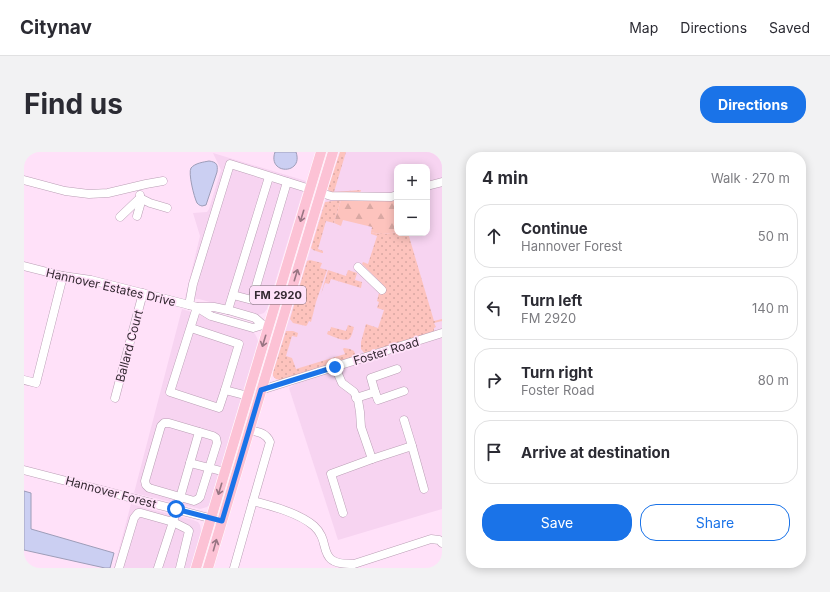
<!DOCTYPE html>
<meta charset="utf-8">
<style>
:root{--surface:#fff;--page:#f2f2f3;--text:#2b2b33;--muted:#7c7c81;--line:#e1e1e2;--accent:#1a73e8}
body{margin:0;font-family:Inter,sans-serif;background:var(--page);color:var(--text)}
.controls{position:absolute;right:12px;top:12px;display:grid;overflow:hidden;border-radius:8px;box-shadow:0 2px 10px #0003}
.controls button{width:36px;height:36px;display:grid;place-items:center;padding:0;border:0;border-bottom:1px solid var(--line);background:var(--surface);color:var(--text);font:20px sans-serif}
.stop{position:absolute;width:12px;height:12px;margin:-9px;border:3px solid #1a73e8;border-radius:50%;background:#fff}
.stop.end{background:#1a73e8;border-color:#fff;box-shadow:0 1px 4px #0008}
.list{margin:0;padding:0;list-style:none}
h2{display:flex;justify-content:space-between;align-items:center;height:52px;margin:0;padding:0 16px;font-size:17px}
h2 small{font-size:13px;font-weight:400;color:var(--muted)}
.list li{display:grid;grid-template-columns:26px 1fr auto;gap:12px;align-items:center;box-sizing:border-box;height:64px;margin:0 8px 8px;padding:0 8px;border:1px solid var(--line);border-radius:16px}
.list b{display:block;font-size:15px;white-space:nowrap}
.list p{margin:0;font-size:13px;white-space:nowrap;color:var(--muted)}
.list em{font-size:13px;font-style:normal;color:var(--muted)}
.actions{display:flex;gap:8px;padding:12px 16px}
.actions a{flex:1;padding:9px 0;border:1px solid var(--accent);border-radius:16px;text-align:center;font-size:14px;color:var(--accent)}
.actions .main{background:var(--accent);color:#fff}
.icon{flex:none;width:22px;height:22px;fill:none;stroke:currentColor;stroke-width:2;stroke-linecap:round;stroke-linejoin:round}
.map{position:relative;flex:none;width:418px;height:416px;overflow:hidden;border-radius:16px}
header{display:flex;align-items:center;gap:24px;box-sizing:border-box;height:56px;padding:0 20px;background:var(--surface);border-bottom:1px solid var(--line)}
header strong{font-size:19px}
nav{display:flex;gap:22px;margin-inline-start:auto;font-size:14px}
.intro{display:flex;align-items:center;justify-content:space-between;box-sizing:border-box;height:96px;padding:0 24px}
h1{margin:0;font-size:28px}
.button{padding:10px 18px;border-radius:16px;background:var(--accent);color:#fff;font-size:14px;font-weight:700}
main{display:flex;gap:24px;padding:0 24px}
aside{flex:1;background:var(--surface);border-radius:16px;box-shadow:0 2px 10px #0003}
.map>svg:first-child{display:block}
</style>
<header>
<strong>Citynav</strong>
<nav><a>Map</a><a>Directions</a><a>Saved</a></nav>
</header>
<div class="intro"><h1>Find us</h1><a class="button">Directions</a></div>
<main>
<div class="map">
<svg width="418" height="416" viewBox="0 0 418 416">
<defs>
<pattern id="green-dots" width="8" height="8" patternUnits="userSpaceOnUse"><rect width="8" height="8" fill="#fdc3bd"/><path d="M2 2h.1M6 6h.1" fill="none" stroke="#d9a8a3" stroke-width="1.8" stroke-linecap="round"/></pattern>
<pattern id="forest-firs" width="22" height="20" patternUnits="userSpaceOnUse"><rect width="22" height="20" fill="#fdc3bd"/><path d="M5 1l3.5 6h-7zM16 11l3.5 6h-7z" fill="#d9a8a3"/></pattern>
</defs>
<rect width="100%" height="100%" fill="#ffe1f9"/>
<g fill="#f7d4f1" fill-rule="evenodd">
<path d="M 316,0 L 418,0 L 418,178 L 311,212 L 252,227 L 249,224 L 251,214 ZM 373,15 L 403,15 L 403,81 L 373,81 Z"/>
<path d="M 189,1 L 282,29 L 243,157 L 240,161 L 237,162 L 233,163 L 175,147 L 161,146 L 176,84 L 169,61 L 183,60 L 185,57 L 197,18 Z"/>
<path d="M 158,157 L 227,179 L 231,182 L 233,186 L 234,189 L 185,353 L 183,355 L 176,357 L 110,341 Z"/>
<path d="M 418,185 L 418,357 L 314,388 L 265,236 L 275,230 Z"/>
<path d="M 107,352 L 169,368 L 174,370 L 176,373 L 177,379 L 166,416 L 90,416 Z"/>
</g>
<g fill="url(#green-dots)">
<path d="M 316,0 L 322,0 L 310,40 L 337,38 L 336,41 L 309,41 L 305,39 L 304,37 Z"/>
<path d="M 317,48 L 310,71 L 302,69 L 294,97 L 299,99 L 299,101 L 298,101 L 289,98 L 287,96 L 301,50 Z"/>
<path d="M 347,80 C 356,83 363,82 373,80 L 373,81 L 384,81 L 410,169 L 418,167 L 418,169 L 410,171 L 412,175 L 410,176 L 410,181 L 341,202 L 337,197 L 337,190 L 342,172 L 354,176 L 360,158 L 353,156 L 355,150 L 353,149 L 355,141 L 357,143 L 360,134 L 338,112 L 339,110 L 344,112 L 353,84 L 347,82 Z"/>
<path d="M 286,108 L 298,111 L 296,116 L 303,118 L 292,150 L 287,170 L 285,169 L 283,173 L 282,174 L 269,171 L 266,167 L 283,109 Z"/>
<path d="M 304,118 L 322,124 L 324,118 L 333,121 L 331,128 L 338,130 L 337,136 L 307,127 L 305,132 L 301,131 L 297,142 Z"/>
<path d="M 324,173 L 330,175 C 329,178 328,185 325,187 C 321,190 307,184 303,182 L 304,179 L 306,179 L 307,175 L 322,179 Z"/>
<path d="M 262,179 L 269,179 L 274,181 L 273,185 L 268,184 L 262,204 L 268,206 L 272,217 L 321,202 L 319,197 L 320,196 L 326,197 L 330,199 L 331,202 L 330,206 L 256,228 L 252,227 L 249,224 L 249,221 Z"/>
</g>
<path fill="url(#forest-firs)" d="M 373,47 L 373,80 C 363,82 356,83 347,80 L 348,75 L 319,68 L 317,74 L 310,71 L 317,48 L 368,49 Z"/>
<g fill="#cbcff2" stroke="#9d9db8">
<path d="M 251,0 L 272,0 C 280,23 243,23 251,0 Z"/>
<path d="M 185,9 C 193,10 194,13 193,20 L 182,53 L 178,54 C 175,53 175,53 173,51 C 170,45 164,21 167,16 C 171,11 180,10 185,9 Z"/>
<path d="M 0,339 L 7,341 L 7,377 L 90,401 L 86,416 L 81,416 L 0,398 Z"/>
</g>
<g fill="none" stroke-linecap="round" stroke-linejoin="round">
<g stroke="#ba9fb5" stroke-width="9">
<g id="minor">
<path d="M 0,28 L 41,39 L 65,42 L 84,41 L 122,32 L 139,29"/>
<path d="M 403,34 L 418,30"/>
<path d="M 297,41 L 307,44 L 367,45 L 373,43"/>
<path d="M 113,64 L 117,50 L 116,43"/>
<path d="M 96,65 L 116,46 L 126,51 L 143,56"/>
<path d="M 0,114 L 39,124 L 67,128 L 173,155 L 190,155 L 204,158 L 231,166 L 239,173"/>
<path d="M 334,115 L 358,138"/>
<path d="M 209,143 L 228,148 L 263,30"/>
<path d="M 165,153 L 169,132 L 206,12 L 286,37"/>
<path d="M 173,155 L 146,240 L 195,256 L 201,238 L 224,244"/>
<path d="M 174,156 L 187,164 L 229,176 L 239,173 L 242,174"/>
<path d="M 204,158 L 245,25"/>
<path d="M 167,176 L 215,192 L 201,238"/>
<path d="M 311,215 L 318,231 L 330,240 L 334,248 L 336,260 L 337,275 L 348,307 L 307,322 L 319,361"/>
<path d="M 0,228 L 12,231 L 39,124"/>
<path d="M 237,238 L 418,181"/>
<path d="M 351,240 L 354,248 L 380,239"/>
<path d="M 91,246 L 119,141"/>
<path d="M 332,246 L 351,240 L 347,226 L 373,217"/>
<path d="M 380,268 L 388,294"/>
<path d="M 140,271 L 145,271 L 189,284 L 192,286 L 193,291 L 176,345 L 174,347 L 170,349 L 125,336 L 122,333 L 121,329 L 137,274 Z"/>
<path d="M 225,278 C 235,280 242,281 246,290 L 229,349 C 248,354 275,361 290,374 C 309,391 290,413 330,412 L 407,387 L 415,388 L 418,391"/>
<path d="M 348,307 L 388,294 L 400,337"/>
<path d="M 166,311 L 201,320"/>
<path d="M 0,318 L 193,368"/>
<path d="M 95,416 L 110,366 L 114,361 L 117,361 L 149,370 L 134,416"/>
<path d="M 156,416 L 165,379 L 163,377 L 149,370 L 175,280"/>
<path d="M 210,416 L 229,349"/>
</g>
</g>
<g stroke="#fff" stroke-width="11">
<g id="major">
<path d="M 172,416 L 297,0"/>
<path d="M 184,416 L 309,0"/>
</g>
</g>
<use href="#minor" stroke="#fff" stroke-width="8"/>
<use href="#major" stroke="#fcc2d5" stroke-width="10"/>
</g>
<defs><path id="oneway-shaft" d="M-6 0H5M1.5-3L5.5 0L1.5 3" fill="none" stroke-width="1.6" stroke-linecap="round" stroke-linejoin="round"/></defs>
<g stroke="#987583">
<use href="#oneway-shaft" transform="translate(278 64) rotate(107)"/>
<use href="#oneway-shaft" transform="translate(272 123) rotate(-73)"/>
<use href="#oneway-shaft" transform="translate(240 189) rotate(107)"/>
<use href="#oneway-shaft" transform="translate(196 337) rotate(107)"/>
<use href="#oneway-shaft" transform="translate(191 393) rotate(-74)"/>
</g>
<g fill="none" stroke-linecap="round" stroke-linejoin="round">
<path stroke="#1a73e8" stroke-width="5" d="M 152,357 L 198,369 L 237,238 L 311,215"/>
</g>
<g text-anchor="middle" dominant-baseline="central" stroke-width="3.5" stroke-linejoin="round" paint-order="stroke">
<rect fill="#ffe1f9" stroke="#70606d" stroke-width="1" x="226" y="134" width="56" height="18" rx="3"/>
<g font-size="11" font-weight="bold" fill="#332831">
<text x="254" y="143">FM 2920</text>
</g>
<g font-size="12" fill="#332831" stroke="#ffe1f9">
<text transform="translate(87 135) rotate(13)">Hannover Estates Drive</text>
<text transform="translate(105 194) rotate(-75)">Ballard Court</text>
<text transform="translate(362 199) rotate(-17)">Foster Road</text>
<text transform="translate(87 340) rotate(15)">Hannover Forest</text>
</g>
</g>
</svg>
<div class="controls">
<button>+</button>
<button>−</button>
</div>
<div class="stop" style="left:152px;top:357px"></div>
<div class="stop end" style="left:311px;top:215px"></div>
</div>
<aside>
<h2>4 min<small>Walk · 270 m</small></h2>
<ul class="list">
<li><svg class="icon" aria-label="ahead" viewBox="0 0 24 24"><path d="M12 20V5M6 11l6-6 6 6"/></svg><div><b>Continue</b><p>Hannover Forest</p></div><em>50 m</em></li>
<li><svg class="icon" aria-label="left" viewBox="0 0 24 24"><path d="M17 20v-9H6M10 6l-5 5 5 5"/></svg><div><b>Turn left</b><p>FM 2920</p></div><em>140 m</em></li>
<li><svg class="icon" aria-label="right" viewBox="0 0 24 24"><path d="M7 20v-9h11M14 6l5 5-5 5"/></svg><div><b>Turn right</b><p>Foster Road</p></div><em>80 m</em></li>
<li><svg class="icon" aria-label="arrive" viewBox="0 0 24 24"><path d="M6 21V4h12l-3 4 3 4H6"/></svg><div><b>Arrive at destination</b></div></li>
</ul>
<div class="actions"><a class="main">Save</a><a>Share</a></div>
</aside>
</main>
